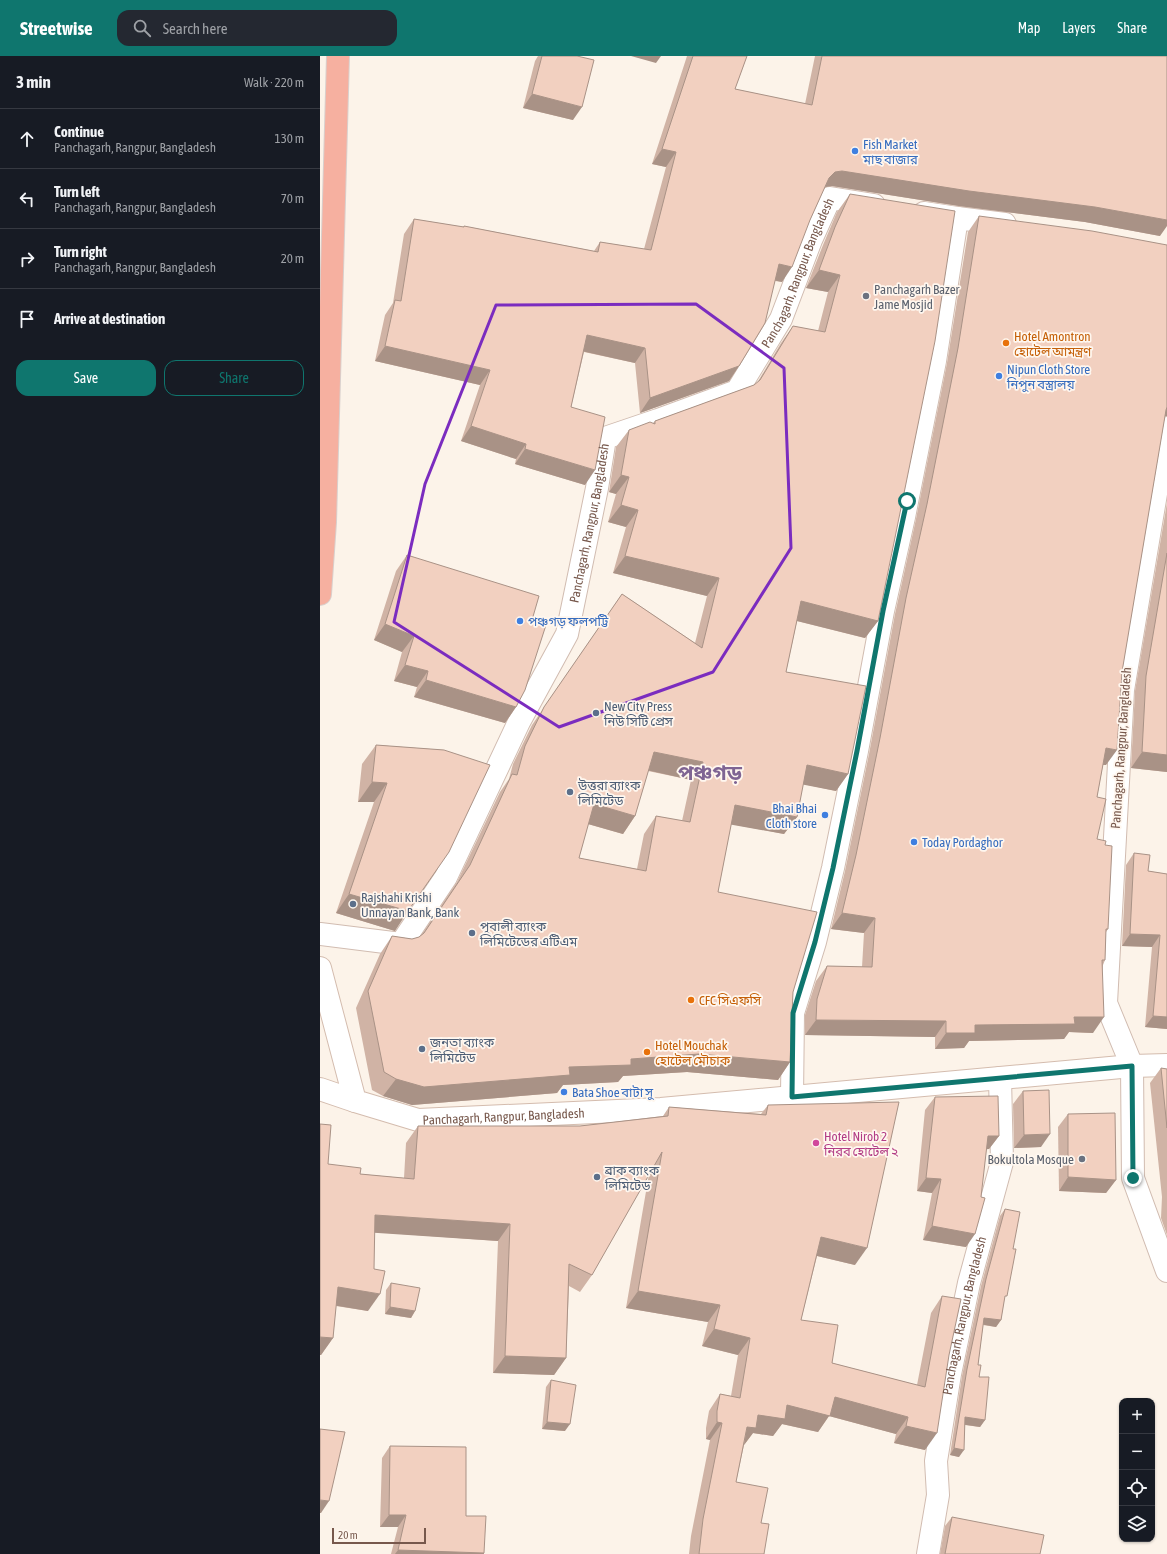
<!DOCTYPE html>
<meta charset="utf-8">
<style>
:root{--surface:#171b24;--page:#242831;--text:#f1f3f6;--muted:#9ea1a6;--line:#363941;--accent:#0f766e}
body{margin:0;font-family:"Asap Condensed","Noto Sans Bengali",sans-serif;background:var(--page);color:var(--text)}
.controls{position:absolute;right:12px;bottom:12px;display:grid;overflow:hidden;border-radius:8px;box-shadow:0 1px 3px #0004}
.controls button{width:36px;height:36px;display:grid;place-items:center;padding:0;border:0;border-bottom:1px solid var(--line);background:var(--surface);color:var(--text);font:20px sans-serif}
.scale{position:absolute;left:12px;bottom:10px;width:94px;box-sizing:border-box;padding-left:4px;border:2px solid #77584c;border-top:0;font-size:11px;line-height:14px;white-space:nowrap;color:#77584c;-webkit-text-stroke:3px #fff7ef;paint-order:stroke}
.stop{position:absolute;width:12px;height:12px;margin:-9px;border:3px solid #0f766e;border-radius:50%;background:#fff}
.stop.end{background:#0f766e;border-color:#fff;box-shadow:0 1px 4px #0008}
.list{margin:0;padding:0;list-style:none}
h2{display:flex;justify-content:space-between;align-items:center;height:52px;margin:0;padding:0 16px;font-size:17px}
h2 small{font-size:13px;font-weight:400;color:var(--muted)}
.list li{display:grid;grid-template-columns:26px 1fr auto;gap:12px;align-items:center;box-sizing:border-box;height:60px;padding:0 16px;border-top:1px solid var(--line)}
.list b{display:block;font-size:15px;white-space:nowrap}
.list p{margin:0;font-size:13px;white-space:nowrap;color:var(--muted)}
.list em{font-size:13px;font-style:normal;color:var(--muted)}
.actions{display:flex;gap:8px;padding:12px 16px}
.actions a{flex:1;padding:9px 0;border:1px solid var(--accent);border-radius:12px;text-align:center;font-size:14px;color:var(--accent)}
.actions .main{background:var(--accent);color:#fff}
.icon{flex:none;width:22px;height:22px;fill:none;stroke:currentColor;stroke-width:2;stroke-linecap:round;stroke-linejoin:round}
.map{position:relative;flex:none;width:847px;height:1498px;overflow:hidden}
header{display:flex;align-items:center;gap:24px;box-sizing:border-box;height:56px;padding:0 20px;background:var(--accent);color:#fff}
header strong{font-size:19px}
nav{display:flex;gap:22px;margin-inline-start:auto;font-size:14px}
.search{width:280px;height:36px;background:var(--page);display:flex;align-items:center;gap:10px;box-sizing:border-box;padding:0 14px;border-radius:12px;color:var(--muted);font-size:15px}
main{display:flex}
aside{flex:1;background:var(--surface)}
.map>svg:first-child{display:block}
</style>
<header>
<strong>Streetwise</strong>
<div class="search"><svg class="icon" aria-label="search" viewBox="0 0 24 24"><circle cx="10" cy="10" r="6"/><path d="M15 15l6 6"/></svg>Search here</div>
<nav><a>Map</a><a>Layers</a><a>Share</a></nav>
</header>
<main>
<aside>
<h2>3 min<small>Walk · 220 m</small></h2>
<ul class="list">
<li><svg class="icon" aria-label="ahead" viewBox="0 0 24 24"><path d="M12 20V5M6 11l6-6 6 6"/></svg><div><b>Continue</b><p>Panchagarh, Rangpur, Bangladesh</p></div><em>130 m</em></li>
<li><svg class="icon" aria-label="left" viewBox="0 0 24 24"><path d="M17 20v-9H6M10 6l-5 5 5 5"/></svg><div><b>Turn left</b><p>Panchagarh, Rangpur, Bangladesh</p></div><em>70 m</em></li>
<li><svg class="icon" aria-label="right" viewBox="0 0 24 24"><path d="M7 20v-9h11M14 6l5 5-5 5"/></svg><div><b>Turn right</b><p>Panchagarh, Rangpur, Bangladesh</p></div><em>20 m</em></li>
<li><svg class="icon" aria-label="arrive" viewBox="0 0 24 24"><path d="M6 21V4h12l-3 4 3 4H6"/></svg><div><b>Arrive at destination</b></div></li>
</ul>
<div class="actions"><a class="main">Save</a><a>Share</a></div>
</aside>
<div class="map">
<svg width="847" height="1498" viewBox="0 0 847 1498">
<rect width="100%" height="100%" fill="#fcf3e9"/>
<g fill="none" stroke-linecap="round" stroke-linejoin="round">
<g stroke="#d1bcb1" stroke-width="24">
<g id="street">
<path d="M 604,157 L 637,162"/>
<path d="M 847,372 L 803,634 L 786,947 L 812,1010 L 813,1122 L 847,1215"/>
<path id="s1" d="M 0,878 L 81,888 L 126,821 L 199,666 L 247,578 L 277,432 L 285,382 L 338,364 L 417,335 L 461,263 L 491,184 L 510,142 L 554,149"/>
<path d="M 472,1041 L 473,957 L 495,886 L 513,812 L 537,695 L 563,555 L 584,461 L 615,305 L 637,162 L 685,168"/>
<path id="s2" d="M 608,1498 L 618,1439 L 616,1405 L 630,1318 L 649,1227 L 682,1106 L 680,1022"/>
</g>
</g>
<g stroke="#d4bcae" stroke-width="24">
<g id="secondary">
<path id="s3" d="M 0,912 L 35,1045 L 98,1064 L 341,1053 L 812,1010 L 847,1009"/>
<path d="M 0,1033 L 35,1045"/>
</g>
</g>
<g stroke="#d9d0cd" stroke-width="24">
<path id="highway" d="M 0,538 L 5,466 L 18,0"/>
</g>
<use href="#street" stroke="#fff" stroke-width="22"/>
<use href="#secondary" stroke="#fff" stroke-width="22"/>
<use href="#highway" stroke="#f6b0a0" stroke-width="22"/>
</g>
<g fill="#d0b3a5" fill-rule="evenodd">
<path d="M 218,0 L 257,0 L 253,64 L 203,52 L 215,5 Z"/>
<path d="M 367,0 L 427,0 L 415,33 L 485,48 L 495,0 L 847,0 L 840,180 L 765,166 L 639,150 L 512,130 L 505,131 L 462,226 L 455,225 L 419,310 L 409,325 L 320,357 L 315,307 L 264,296 L 251,351 L 265,429 L 195,408 L 196,403 L 141,385 L 160,329 L 55,305 L 65,259 L 73,247 L 84,178 L 94,163 L 143,171 L 144,170 L 274,195 L 280,186 L 324,193 L 346,111 L 332,108 Z"/>
<path d="M 530,138 L 558,565 L 545,582 L 477,565 L 466,616 L 528,718 L 516,735 L 483,728 L 477,761 L 464,778 L 411,768 L 398,836 L 473,936 L 470,1006 L 458,1024 L 367,1016 L 303,1020 L 298,1026 L 243,1029 L 237,1037 L 92,1049 L 63,1040 L 52,1034 L 36,952 L 60,898 L 72,880 L 92,883 L 99,881 L 102,878 L 137,826 L 180,736 L 189,723 L 193,708 L 212,669 L 302,538 L 375,587 L 387,540 L 293,517 L 306,471 L 288,466 L 296,438 L 289,436 L 296,391 L 309,374 L 333,367 L 335,365 L 434,329 L 437,327 L 461,287 L 473,270 L 498,275 L 508,236 L 486,232 L 503,189 L 517,156 ZM 328,715 L 371,724 L 362,765 L 336,760 L 324,778 L 317,813 L 259,802 L 268,768 L 303,778 L 315,760 Z"/>
<path d="M 659,160 L 845,360 L 786,709 L 783,709 L 777,741 L 777,783 L 785,789 L 788,873 L 786,876 L 785,904 L 783,909 L 773,977 L 749,976 L 744,983 L 649,985 L 644,992 L 615,993 L 615,981 L 485,979 L 485,959 L 496,925 L 507,910 L 542,911 L 544,877 L 511,873 L 525,815 L 549,698 L 575,558 L 596,463 L 627,307 L 648,176 Z"/>
<path d="M 847,447 L 847,716 L 811,712 L 815,635 Z"/>
<path d="M 87,499 L 212,564 L 196,651 L 185,667 L 94,641 L 97,631 L 74,625 L 82,596 L 54,584 L 76,515 Z"/>
<path d="M 56,689 L 124,694 L 75,875 L 16,857 L 54,746 L 38,746 L 42,708 Z"/>
<path d="M 814,797 L 828,815 L 847,818 L 847,973 L 825,971 L 832,891 L 802,890 L 806,809 Z"/>
<path d="M 841,1012 L 847,1013 L 847,1179 L 841,1162 L 842,1141 L 830,1027 Z"/>
<path d="M 703,1035 L 721,1091 L 694,1092 L 693,1048 Z"/>
<path d="M 615,1041 L 679,1080 L 669,1093 L 666,1093 L 646,1191 L 603,1184 L 612,1137 L 597,1135 L 605,1054 Z"/>
<path d="M 448,1049 L 535,1209 L 497,1200 L 481,1264 L 512,1307 L 597,1329 L 611,1257 L 622,1240 L 605,1394 L 574,1387 L 576,1378 L 509,1360 L 498,1376 L 462,1368 L 453,1380 L 433,1377 L 424,1389 L 416,1426 L 441,1467 L 444,1498 L 369,1498 L 371,1480 L 390,1384 L 386,1383 L 386,1372 L 389,1355 L 400,1338 L 411,1340 L 418,1299 L 382,1290 L 388,1266 L 306,1252 L 329,1118 L 272,1219 L 260,1236 L 249,1230 L 246,1302 L 234,1319 L 173,1317 L 178,1185 L 54,1176 L 48,1255 L 16,1250 L 13,1282 L 1,1299 L 8,1108 L 40,1118 L 84,1122 L 86,1087 L 98,1070 L 260,1070 L 343,1060 L 349,1051 L 441,1058 Z"/>
<path d="M 748,1058 L 796,1124 L 786,1137 L 739,1135 L 738,1071 Z"/>
<path d="M 685,1153 L 684,1244 L 681,1264 L 676,1271 L 663,1269 L 658,1309 L 665,1364 L 660,1371 L 645,1369 L 639,1401 L 630,1399 L 642,1320 L 661,1230 L 680,1160 Z"/>
<path d="M 71,1227 L 95,1255 L 91,1262 L 65,1258 L 66,1234 Z"/>
<path d="M 231,1324 L 245,1375 L 222,1373 L 226,1331 Z"/>
<path d="M 70,1390 L 164,1497 L 164,1498 L 71,1498 L 78,1471 L 60,1471 L 62,1402 Z"/>
<path d="M 632,1461 L 720,1498 L 620,1498 L 625,1470 Z"/>
</g>
<g fill="#a99286">
<path d="M 311,0 L 341,0 L 336,7 Z"/>
<path d="M 212,38 L 262,51 L 253,64 L 203,52 Z"/>
<path d="M 342,93 L 356,96 L 346,111 L 332,108 Z"/>
<path d="M 522,115 L 775,151 L 847,164 L 847,170 L 840,180 L 765,166 L 639,150 L 512,130 L 505,131 L 509,122 L 515,116 Z"/>
<path d="M 459,208 L 472,211 L 462,226 L 448,223 Z"/>
<path d="M 499,214 L 520,219 L 508,236 L 486,232 Z"/>
<path d="M 267,279 L 325,292 L 315,307 L 257,294 Z"/>
<path d="M 65,290 L 170,314 L 160,329 L 55,305 Z"/>
<path d="M 419,310 L 409,325 L 320,357 L 330,342 Z"/>
<path d="M 847,350 L 847,360 L 842,360 Z"/>
<path d="M 151,370 L 206,388 L 196,403 L 141,385 Z"/>
<path d="M 205,393 L 275,414 L 265,429 L 195,408 Z"/>
<path d="M 301,419 L 309,421 L 296,438 L 289,436 Z"/>
<path d="M 301,449 L 318,454 L 306,471 L 288,466 Z"/>
<path d="M 305,500 L 399,522 L 387,540 L 293,517 Z"/>
<path d="M 481,545 L 558,565 L 545,582 L 469,563 Z"/>
<path d="M 65,568 L 94,580 L 82,596 L 54,584 Z"/>
<path d="M 85,609 L 108,615 L 97,631 L 74,625 Z"/>
<path d="M 106,624 L 196,651 L 185,667 L 94,641 Z"/>
<path d="M 786,692 L 797,694 L 786,709 L 775,708 Z"/>
<path d="M 334,696 L 383,706 L 371,724 L 322,713 Z"/>
<path d="M 822,696 L 847,699 L 847,716 L 811,712 Z"/>
<path d="M 487,709 L 528,718 L 516,735 L 475,727 Z"/>
<path d="M 52,726 L 67,727 L 54,746 L 38,746 Z"/>
<path d="M 274,748 L 315,760 L 303,778 L 261,766 Z"/>
<path d="M 415,749 L 477,761 L 464,778 L 402,767 Z"/>
<path d="M 29,838 L 88,855 L 75,875 L 16,857 Z"/>
<path d="M 522,857 L 555,862 L 544,877 L 511,873 Z"/>
<path d="M 810,878 L 840,879 L 832,891 L 802,890 Z"/>
<path d="M 833,960 L 847,961 L 847,973 L 825,971 Z"/>
<path d="M 754,961 L 784,961 L 773,977 L 749,976 L 744,983 L 649,985 L 644,992 L 615,993 L 626,977 L 655,969 Z"/>
<path d="M 496,964 L 626,965 L 615,981 L 485,979 Z"/>
<path d="M 379,998 L 470,1006 L 458,1024 L 367,1016 L 303,1020 L 298,1026 L 243,1029 L 237,1037 L 92,1049 L 63,1040 L 76,1023 L 249,1011 L 311,1003 Z"/>
<path d="M 730,1078 L 721,1091 L 694,1092 L 704,1079 Z"/>
<path d="M 668,1080 L 679,1080 L 669,1093 L 658,1094 Z"/>
<path d="M 748,1121 L 796,1124 L 786,1137 L 739,1135 Z"/>
<path d="M 606,1122 L 621,1123 L 612,1137 L 597,1135 Z"/>
<path d="M 55,1159 L 190,1168 L 178,1185 L 43,1176 Z"/>
<path d="M 612,1170 L 655,1178 L 646,1191 L 603,1184 Z"/>
<path d="M 501,1181 L 547,1192 L 535,1209 L 489,1198 Z"/>
<path d="M 18,1231 L 60,1238 L 48,1255 L 6,1248 Z"/>
<path d="M 318,1235 L 400,1249 L 388,1266 L 306,1252 Z"/>
<path d="M 70,1251 L 95,1255 L 91,1262 L 65,1258 Z"/>
<path d="M 664,1262 L 681,1264 L 676,1271 L 660,1268 Z"/>
<path d="M 394,1273 L 430,1282 L 418,1299 L 382,1290 Z"/>
<path d="M 0,1281 L 13,1282 L 1,1299 L 0,1299 Z"/>
<path d="M 185,1300 L 246,1302 L 234,1319 L 173,1317 Z"/>
<path d="M 515,1341 L 588,1361 L 576,1378 L 509,1360 L 498,1376 L 462,1368 L 453,1380 L 433,1377 L 424,1389 L 427,1371 L 438,1359 L 467,1349 Z"/>
<path d="M 645,1361 L 665,1364 L 660,1371 L 640,1368 Z"/>
<path d="M 227,1366 L 250,1368 L 245,1375 L 222,1373 Z"/>
<path d="M 397,1366 L 402,1367 L 390,1384 L 386,1383 Z"/>
<path d="M 586,1370 L 617,1377 L 605,1394 L 574,1387 Z"/>
<path d="M 634,1392 L 644,1394 L 639,1401 L 630,1399 Z"/>
<path d="M 0,1444 L 9,1445 L 1,1457 L 0,1457 Z"/>
<path d="M 69,1459 L 86,1459 L 78,1471 L 60,1471 Z"/>
<path d="M 78,1494 L 164,1497 L 164,1498 L 75,1498 Z"/>
</g>
<g fill="#f2d0c0" stroke="#a99286" fill-rule="evenodd">
<path d="M 222,0 L 257,0 L 274,4 L 262,51 L 212,38 Z"/>
<path d="M 373,0 L 427,0 L 415,33 L 492,49 L 502,0 L 847,0 L 847,164 L 775,151 L 649,135 L 522,115 L 515,116 L 509,122 L 490,164 L 472,211 L 459,208 L 445,267 L 419,310 L 330,342 L 325,292 L 267,279 L 251,351 L 285,361 L 275,414 L 205,393 L 206,388 L 151,370 L 170,314 L 65,290 L 75,244 L 81,245 L 94,163 L 144,171 L 144,170 L 278,196 L 280,186 L 331,194 L 356,96 L 342,93 Z"/>
<path d="M 530,138 L 635,155 L 615,285 L 558,565 L 481,545 L 466,616 L 546,630 L 528,718 L 487,709 L 477,761 L 415,749 L 398,836 L 497,856 L 473,936 L 470,1006 L 379,998 L 311,1003 L 311,1009 L 249,1011 L 250,1019 L 104,1031 L 76,1023 L 64,1016 L 48,935 L 72,880 L 92,883 L 99,881 L 104,877 L 150,809 L 192,718 L 197,719 L 205,690 L 224,651 L 302,538 L 382,592 L 399,522 L 305,500 L 318,454 L 301,449 L 309,421 L 301,419 L 309,374 L 330,366 L 335,368 L 335,365 L 434,329 L 440,324 L 473,270 L 505,276 L 520,219 L 499,214 L 515,171 ZM 334,696 L 383,706 L 370,766 L 336,760 L 326,815 L 259,802 L 274,748 L 315,760 Z"/>
<path d="M 659,160 L 772,175 L 847,189 L 847,351 L 846,354 L 802,616 L 797,694 L 786,692 L 777,741 L 786,743 L 777,783 L 786,785 L 785,789 L 792,790 L 788,873 L 786,873 L 785,904 L 782,904 L 784,961 L 754,961 L 755,968 L 655,969 L 655,977 L 626,977 L 626,965 L 496,964 L 497,943 L 507,910 L 552,911 L 555,862 L 522,857 L 536,799 L 560,682 L 586,542 L 607,448 L 638,292 Z"/>
<path d="M 847,497 L 847,699 L 822,696 L 826,620 Z"/>
<path d="M 87,499 L 219,540 L 212,564 L 226,569 L 205,634 L 196,651 L 106,624 L 108,615 L 85,609 L 94,580 L 65,568 Z"/>
<path d="M 56,689 L 124,694 L 170,709 L 129,796 L 88,855 L 29,838 L 67,727 L 52,726 Z"/>
<path d="M 814,797 L 830,799 L 828,815 L 847,818 L 847,961 L 833,960 L 840,879 L 810,878 Z"/>
<path d="M 841,1012 L 847,1013 L 847,1072 Z"/>
<path d="M 729,1034 L 730,1078 L 704,1079 L 703,1035 Z"/>
<path d="M 678,1040 L 679,1080 L 668,1080 L 661,1141 L 665,1142 L 655,1178 L 612,1170 L 621,1123 L 606,1122 L 615,1041 Z"/>
<path d="M 579,1046 L 547,1192 L 501,1181 L 481,1264 L 518,1269 L 512,1307 L 605,1331 L 622,1240 L 641,1243 L 629,1299 L 617,1377 L 586,1370 L 588,1361 L 515,1341 L 510,1360 L 467,1349 L 465,1363 L 438,1359 L 436,1372 L 427,1371 L 416,1426 L 448,1432 L 441,1467 L 449,1468 L 444,1498 L 379,1498 L 383,1463 L 402,1367 L 397,1366 L 397,1355 L 400,1338 L 420,1342 L 430,1282 L 394,1273 L 400,1249 L 318,1235 L 342,1096 L 272,1219 L 249,1208 L 246,1302 L 185,1300 L 190,1168 L 55,1159 L 54,1213 L 65,1215 L 60,1238 L 18,1231 L 13,1282 L 0,1281 L 0,1068 L 11,1069 L 8,1108 L 41,1112 L 40,1118 L 94,1123 L 98,1070 L 260,1070 L 348,1060 L 349,1051 L 446,1059 L 448,1049 Z"/>
<path d="M 795,1057 L 796,1124 L 748,1121 L 748,1058 Z"/>
<path d="M 685,1153 L 700,1156 L 693,1193 L 696,1193 L 687,1240 L 685,1240 L 681,1264 L 664,1262 L 658,1309 L 661,1309 L 659,1321 L 669,1321 L 665,1364 L 645,1361 L 644,1394 L 634,1392 L 647,1313 L 666,1223 Z"/>
<path d="M 71,1227 L 100,1232 L 95,1255 L 70,1251 Z"/>
<path d="M 231,1324 L 256,1329 L 250,1368 L 227,1366 Z"/>
<path d="M 0,1373 L 25,1376 L 9,1445 L 0,1444 Z"/>
<path d="M 70,1390 L 146,1391 L 146,1460 L 166,1460 L 164,1497 L 78,1494 L 86,1459 L 69,1459 Z"/>
<path d="M 632,1461 L 724,1479 L 720,1498 L 625,1498 Z"/>
</g>
<g fill="none" stroke-linecap="round" stroke-linejoin="round">
<path stroke="#0f766e" stroke-width="5" d="M 587,445 L 563,555 L 537,695 L 513,812 L 495,886 L 473,957 L 472,1041 L 812,1010 L 813,1122"/>
</g>
<path fill="none" stroke="#7b2cbf" stroke-width="3" stroke-linejoin="round" d="M 376,248 L 464,312 L 471,492 L 393,616 L 239,671 L 74,566 L 105,428 L 176,249 Z"/>
<g fill="#3f7fe0" stroke="#fff7ef" stroke-width="1.5">
<circle cx="535" cy="95" r="4"/>
<circle cx="679" cy="320" r="4"/>
<circle cx="200" cy="565" r="4"/>
<circle cx="505" cy="759" r="4"/>
<circle cx="594" cy="786" r="4"/>
<circle cx="244" cy="1036" r="4"/>
</g>
<g fill="#6b7280" stroke="#fff7ef" stroke-width="1.5">
<circle cx="546" cy="240" r="4"/>
<circle cx="762" cy="1103" r="4"/>
</g>
<g fill="#e8710a" stroke="#fff7ef" stroke-width="1.5">
<circle cx="686" cy="287" r="4"/>
<circle cx="371" cy="944" r="4"/>
<circle cx="327" cy="996" r="4"/>
</g>
<g fill="#5c6f8a" stroke="#fff7ef" stroke-width="1.5">
<circle cx="276" cy="657" r="4"/>
<circle cx="250" cy="736" r="4"/>
<circle cx="33" cy="848" r="4"/>
<circle cx="152" cy="877" r="4"/>
<circle cx="102" cy="993" r="4"/>
<circle cx="277" cy="1121" r="4"/>
</g>
<circle fill="#d1479c" stroke="#fff7ef" stroke-width="1.5" cx="496" cy="1087" r="4"/>
<g text-anchor="middle" dominant-baseline="central" stroke-width="3.5" stroke-linejoin="round" paint-order="stroke">
<g font-size="13" fill="#366cbe" stroke="#fff7ef" text-anchor="start">
<text x="543" y="88">Fish Market<tspan x="543" dy="15">মাছ বাজার</tspan></text>
<text x="687" y="313">Nipun Cloth Store<tspan x="687" dy="15">নিপুন বস্ত্রালয়</tspan></text>
<text x="208" y="565">পঞ্চগড় ফলপট্টি</text>
<text x="497" y="752" text-anchor="end">Bhai Bhai<tspan x="497" dy="15">Cloth store</tspan></text>
<text x="602" y="786">Today Pordaghor</text>
<text x="252" y="1036">Bata Shoe বাটা সু</text>
</g>
<g font-size="13" fill="#77584c" stroke="#fff7ef">
<text stroke="none"><textPath href="#s1" startOffset="907">Panchagarh, Rangpur, Bangladesh</textPath></text>
<text stroke="none"><textPath href="#s1" startOffset="547">Panchagarh, Rangpur, Bangladesh</textPath></text>
<text transform="translate(801 692) rotate(-86)">Panchagarh, Rangpur, Bangladesh</text>
<text stroke="none"><textPath href="#s3" startOffset="289">Panchagarh, Rangpur, Bangladesh</textPath></text>
<text stroke="none"><textPath href="#s2" startOffset="242">Panchagarh, Rangpur, Bangladesh</textPath></text>
</g>
<g font-size="13" fill="#5b616d" stroke="#fff7ef" text-anchor="start">
<text x="554" y="233">Panchagarh Bazer<tspan x="554" dy="15">Jame Mosjid</tspan></text>
<text x="754" y="1103" text-anchor="end">Bokultola Mosque</text>
</g>
<g font-size="13" fill="#c56008" stroke="#fff7ef" text-anchor="start">
<text x="694" y="280">Hotel Amontron<tspan x="694" dy="15">হোটেল আমন্ত্রণ</tspan></text>
<text x="379" y="944">CFC সিএফসি</text>
<text x="335" y="989">Hotel Mouchak<tspan x="335" dy="15">হোটেল মৌচাক</tspan></text>
</g>
<g font-size="13" fill="#4e5e75" stroke="#fff7ef" text-anchor="start">
<text x="284" y="650">New City Press<tspan x="284" dy="15">নিউ সিটি প্রেস</tspan></text>
<text x="258" y="729">উত্তরা ব্যাংক<tspan x="258" dy="15">লিমিটেড</tspan></text>
<text x="41" y="841">Rajshahi Krishi<tspan x="41" dy="15">Unnayan Bank, Bank</tspan></text>
<text x="160" y="870">পূবালী ব্যাংক<tspan x="160" dy="15">লিমিটেডের এটিএম</tspan></text>
<text x="110" y="986">জনতা ব্যাংক<tspan x="110" dy="15">লিমিটেড</tspan></text>
<text x="285" y="1114">ব্রাক ব্যাংক<tspan x="285" dy="15">লিমিটেড</tspan></text>
</g>
<g font-size="13" fill="#b23c85" stroke="#fff7ef" text-anchor="start">
<text x="504" y="1080">Hotel Nirob 2<tspan x="504" dy="15">নিরব হোটেল ২</tspan></text>
</g>
<g font-size="21" font-weight="bold" fill="#7f6493" stroke="#fff7ef">
<text x="390" y="716">পঞ্চগড়</text>
</g>
</g>
</svg>
<div class="controls">
<button>+</button>
<button>−</button>
<button><svg class="icon" aria-label="locate" viewBox="0 0 24 24"><circle cx="12" cy="12" r="6"/><path d="M12 2v4M12 18v4M2 12h4M18 12h4"/></svg></button>
<button><svg class="icon" aria-label="layers" viewBox="0 0 24 24"><path d="M12 4l9 5-9 5-9-5zM3 14l9 5 9-5"/></svg></button>
</div>
<div class="scale">20 m</div>
<div class="stop" style="left:587px;top:445px"></div>
<div class="stop end" style="left:813px;top:1122px"></div>
</div>
</main>
